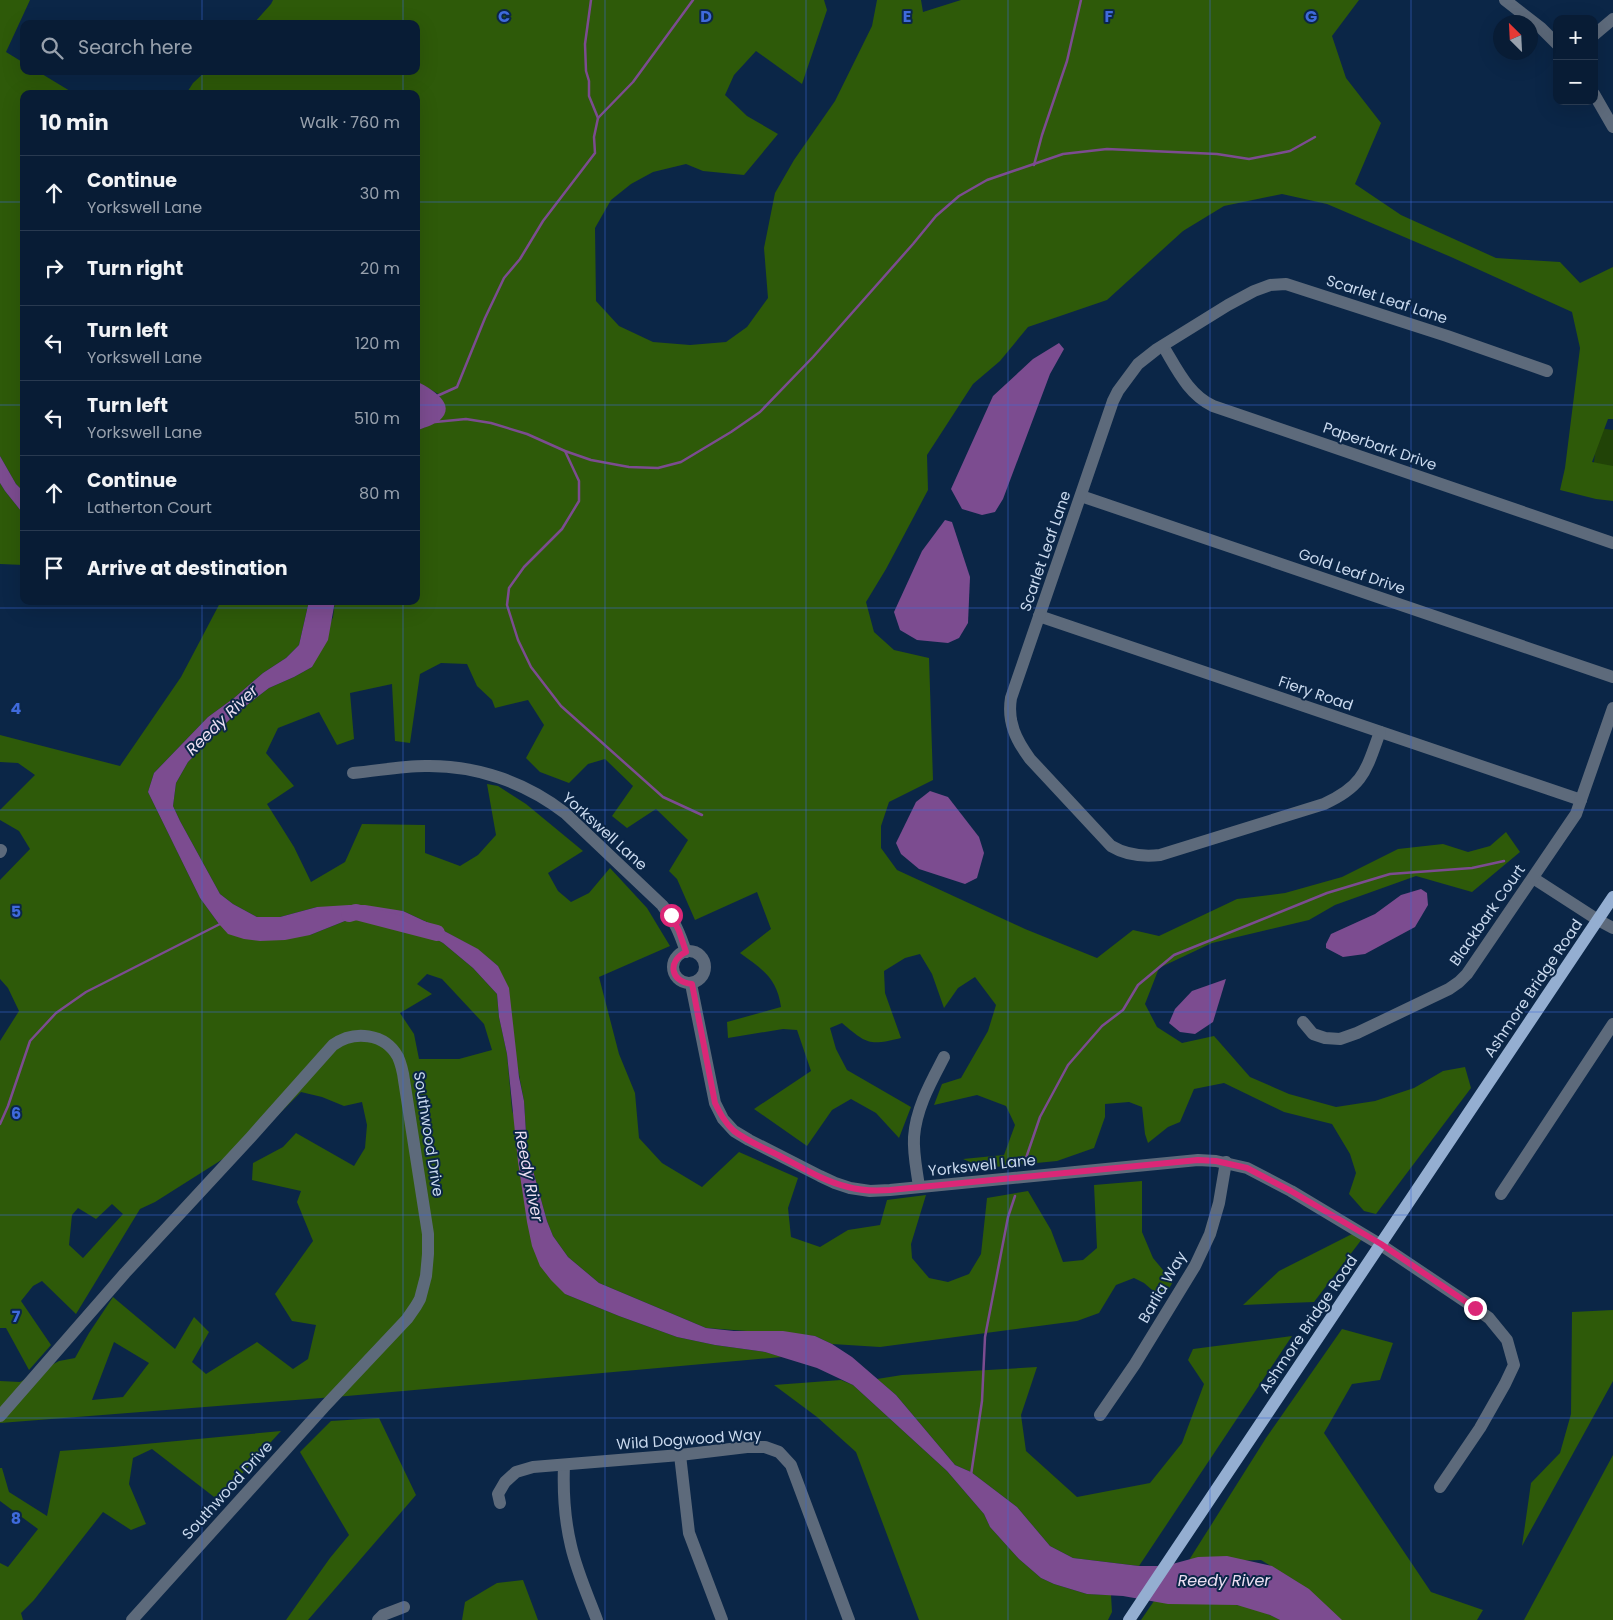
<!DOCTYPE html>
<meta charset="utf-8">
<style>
:root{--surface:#081c35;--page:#162941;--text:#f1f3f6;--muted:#98a1ad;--line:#293a50}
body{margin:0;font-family:Poppins,sans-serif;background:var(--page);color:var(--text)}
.controls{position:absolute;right:15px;top:15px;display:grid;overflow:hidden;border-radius:10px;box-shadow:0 5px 20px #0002}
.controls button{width:45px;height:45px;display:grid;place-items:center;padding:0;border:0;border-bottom:1px solid var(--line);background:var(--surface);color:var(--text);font:25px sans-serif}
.compass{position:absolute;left:1493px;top:15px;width:45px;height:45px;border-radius:50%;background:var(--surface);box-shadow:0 5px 20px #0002;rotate:336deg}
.stop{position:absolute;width:15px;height:15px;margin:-11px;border:4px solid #db2777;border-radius:50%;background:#fff}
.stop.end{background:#db2777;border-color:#fff;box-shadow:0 1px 5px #0008}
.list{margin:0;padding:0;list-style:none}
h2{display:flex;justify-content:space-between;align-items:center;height:65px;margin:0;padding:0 20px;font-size:21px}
h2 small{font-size:16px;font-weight:400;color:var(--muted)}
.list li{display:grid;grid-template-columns:32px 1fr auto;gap:15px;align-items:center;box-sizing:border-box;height:75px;padding:0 20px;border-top:1px solid var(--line)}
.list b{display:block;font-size:19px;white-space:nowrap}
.list p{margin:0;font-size:16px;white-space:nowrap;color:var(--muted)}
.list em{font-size:16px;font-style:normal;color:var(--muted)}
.icon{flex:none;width:28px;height:28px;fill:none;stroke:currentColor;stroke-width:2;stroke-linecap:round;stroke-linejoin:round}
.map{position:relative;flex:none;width:1613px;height:1620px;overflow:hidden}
.search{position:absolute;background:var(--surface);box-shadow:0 5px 20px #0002;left:20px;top:20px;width:400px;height:55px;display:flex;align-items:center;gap:12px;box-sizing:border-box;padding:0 18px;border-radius:10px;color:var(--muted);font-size:19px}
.panel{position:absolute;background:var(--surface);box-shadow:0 5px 20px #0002;left:20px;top:90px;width:400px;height:515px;border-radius:10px}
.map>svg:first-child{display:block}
</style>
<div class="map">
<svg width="1613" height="1620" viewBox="0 0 1613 1620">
<rect width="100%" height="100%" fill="#0b2647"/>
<path fill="#214307" d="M 1598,428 L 1613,430 L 1613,473 L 1593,470 Z"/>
<g fill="#2e5a09" fill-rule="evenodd">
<path d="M 0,0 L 30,0 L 6,52 L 24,63 L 24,71 L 37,71 L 75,94 L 24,94 L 24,492 L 16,484 L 0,456 Z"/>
<path d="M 273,0 L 824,0 L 827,10 L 802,84 L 756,51 L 734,75 L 725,95 L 747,116 L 778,134 L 744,175 L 703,171 L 686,164 L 653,172 L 631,184 L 611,200 L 595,228 L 596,301 L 619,326 L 653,342 L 690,345 L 726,342 L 747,327 L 768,298 L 764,248 L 775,193 L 794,160 L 835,101 L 872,26 L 877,0 L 921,0 L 923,12 L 961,0 L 1359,0 L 1332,36 L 1346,78 L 1381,123 L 1355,184 L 1401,215 L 1496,258 L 1560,262 L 1580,283 L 1613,267 L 1613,419 L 1608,419 L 1592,462 L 1613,466 L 1613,501 L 1596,499 L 1560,490 L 1565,468 L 1580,348 L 1572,312 L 1451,257 L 1327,204 L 1282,194 L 1224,206 L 1183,231 L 1107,300 L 1028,327 L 1000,361 L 973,384 L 927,455 L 928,490 L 886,569 L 866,602 L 874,632 L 894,650 L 929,658 L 933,780 L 889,802 L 881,826 L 881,848 L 897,870 L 1025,929 L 1097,958 L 1133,930 L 1159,936 L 1237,899 L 1285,893 L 1342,877 L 1398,849 L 1443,844 L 1468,852 L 1490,846 L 1506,832 L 1520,852 L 1472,892 L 1416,876 L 1335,905 L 1309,920 L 1212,943 L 1159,968 L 1145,1004 L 1157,1027 L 1182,1043 L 1214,1036 L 1250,1077 L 1289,1094 L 1336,1107 L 1375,1101 L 1414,1088 L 1443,1071 L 1465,1067 L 1471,1088 L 1376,1214 L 1364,1211 L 1349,1194 L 1356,1173 L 1350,1154 L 1332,1124 L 1284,1112 L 1224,1083 L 1194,1089 L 1180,1122 L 1168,1127 L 1148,1143 L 1145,1134 L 1142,1107 L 1129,1102 L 1105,1104 L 1105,1117 L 1094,1148 L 1057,1161 L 984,1168 L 963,1159 L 1004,1155 L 1015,1125 L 1006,1106 L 977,1095 L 934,1105 L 942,1084 L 961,1078 L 988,1031 L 996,1005 L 975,977 L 958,988 L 944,1008 L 932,974 L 920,954 L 905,958 L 884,971 L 885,993 L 901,1038 C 869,1046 867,1044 842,1023 L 830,1028 L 836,1049 L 847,1070 L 911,1107 L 899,1138 L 876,1113 L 851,1099 L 832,1110 L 807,1146 L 754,1109 L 811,1071 L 797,1030 L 783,1029 L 728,1038 L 727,1022 L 781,1007 C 777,978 762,969 740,953 L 771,929 L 757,892 L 695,920 L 677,879 L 669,871 L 688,840 L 656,809 L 627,828 L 612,816 L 633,786 L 605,759 L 588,764 L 569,783 L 540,772 L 526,758 L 544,725 L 528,700 L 495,708 L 492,700 L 477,686 L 467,664 L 441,663 L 420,674 L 410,743 L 395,741 L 392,684 L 350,693 L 354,739 L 337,745 L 319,712 L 278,728 L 266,753 L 294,786 L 267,804 L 294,847 L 311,882 L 345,862 L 362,824 L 425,825 L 425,853 L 460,866 L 478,855 L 496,835 L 487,784 L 498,786 L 526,804 L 583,851 L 548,873 L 558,891 L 571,902 L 589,893 L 610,868 L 647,908 L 670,946 L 599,977 L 619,1054 L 635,1093 L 639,1138 L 662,1163 L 702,1187 L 739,1152 L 798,1178 L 788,1208 L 791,1237 L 820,1247 L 848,1230 L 880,1225 L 887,1200 L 926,1195 L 911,1244 L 912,1258 L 929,1278 L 948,1282 L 969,1274 L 981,1254 L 987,1198 L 1028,1191 L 1051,1230 L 1063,1262 L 1083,1260 L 1097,1248 L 1094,1185 L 1142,1181 L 1142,1232 L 1153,1258 L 1173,1282 L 1166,1293 L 1158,1295 L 1144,1283 L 1134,1278 L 1116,1285 L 1099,1313 L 1077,1321 L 880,1347 L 832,1344 L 815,1336 L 706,1328 L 599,1283 L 568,1257 L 553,1236 L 547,1221 L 527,1149 L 524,1101 L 498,966 L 477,949 L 433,925 L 403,911 L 317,907 L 280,917 L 257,917 L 233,904 L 220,894 L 180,821 L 173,806 L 176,783 L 188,762 L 234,715 L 269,688 L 294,677 L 312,667 L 333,617 L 335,601 L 416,601 L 416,431 L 438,421 L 440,395 L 416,381 L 416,94 L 186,94 L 193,83 L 206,71 L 416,71 L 416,24 L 253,24 L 271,4 Z"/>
<path d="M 0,483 L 5,491 L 21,511 L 24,511 L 24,565 L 0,564 Z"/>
<path d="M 221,601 L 309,601 L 299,645 L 286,658 L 263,673 L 234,698 L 208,717 L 154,773 L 148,792 L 200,898 L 219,924 L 310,935 L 345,921 L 370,915 L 392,916 L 412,926 L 443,943 L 473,968 L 497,994 L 499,1017 L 507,1054 L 512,1110 L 565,1294 L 619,1316 L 677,1337 L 715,1345 L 765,1352 L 782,1357 L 347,1396 L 0,1423 L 0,1381 L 20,1382 L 59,1361 L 75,1358 L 89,1333 L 113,1297 L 175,1349 L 194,1317 L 209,1332 L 192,1362 L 206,1374 L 257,1342 L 293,1369 L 308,1359 L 316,1325 L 292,1321 L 275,1294 L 313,1241 L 297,1202 L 301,1191 L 252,1180 L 253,1163 L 283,1147 L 296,1133 L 354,1166 L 365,1148 L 367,1125 L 362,1102 L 344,1106 L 322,1097 L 301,1092 L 253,1140 L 155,1202 L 140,1209 L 76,1314 L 42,1281 L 33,1286 L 21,1301 L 51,1345 L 29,1370 L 6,1328 L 0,1328 L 0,1041 L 19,1011 L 8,988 L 0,979 L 0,880 L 30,849 L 19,831 L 0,820 L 0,810 L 35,775 L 18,763 L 0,762 L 0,735 L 120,766 L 181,677 ZM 427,974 L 442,979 L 484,1024 L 492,1050 L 459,1059 L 419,1059 L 414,1034 L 400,1013 L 432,994 L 417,984 ZM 112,1204 L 123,1214 L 83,1258 L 69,1245 L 72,1215 L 78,1208 L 96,1219 ZM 114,1342 L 149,1363 L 123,1397 L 92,1400 Z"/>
<path d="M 1352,1234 L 1362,1239 L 1314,1302 L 1243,1305 L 1279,1271 Z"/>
<path d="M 1613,1310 L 1613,1381 L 1522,1546 L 1531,1483 L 1560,1453 L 1571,1414 L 1572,1312 Z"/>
<path d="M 1342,1329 L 1393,1343 L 1380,1380 L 1352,1384 L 1324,1433 L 1431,1592 L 1483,1610 L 1477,1620 L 1335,1620 L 1299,1583 L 1261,1560 L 1230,1561 L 1184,1568 L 1266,1438 Z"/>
<path d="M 1292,1336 L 1139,1566 L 1073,1558 L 1050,1546 L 1017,1507 L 971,1472 L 955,1465 L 896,1395 L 877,1379 L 902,1375 L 1037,1367 L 1021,1415 L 1026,1451 L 1077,1497 L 1150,1483 L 1182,1443 L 1204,1384 L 1188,1360 L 1193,1349 Z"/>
<path d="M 841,1380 L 853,1385 L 947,1471 L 984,1514 L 990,1527 L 1019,1559 L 1041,1578 L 1054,1584 L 1087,1594 L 1111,1595 L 1112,1612 L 1108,1620 L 919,1620 L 856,1452 L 817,1417 L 774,1385 Z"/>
<path d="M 379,1418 L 416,1495 L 308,1620 L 286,1620 L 330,1558 L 349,1535 L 300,1452 L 331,1421 Z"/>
<path d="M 281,1431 L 218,1500 L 152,1449 L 133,1458 L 129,1484 L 146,1524 L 131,1530 L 103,1512 L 34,1600 L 21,1613 L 23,1620 L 0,1620 L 0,1563 L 8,1567 L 38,1529 L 0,1501 L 0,1468 L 2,1468 L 9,1492 L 47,1516 L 60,1451 L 113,1447 Z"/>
<path d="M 1613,1455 L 1613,1620 L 1524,1620 Z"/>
<path d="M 523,1580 L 538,1620 L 462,1620 L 465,1602 L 497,1583 Z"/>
<path d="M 1154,1601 C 1181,1606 1209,1602 1236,1605 C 1250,1606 1267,1613 1280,1620 L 1141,1620 Z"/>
</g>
<g fill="#7c4c90">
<path d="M 1059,343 L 1064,349 L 1050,374 L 1003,499 L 995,512 L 982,515 L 962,509 L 951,489 L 993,396 L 1033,359 Z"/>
<path d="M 416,381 C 430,388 459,404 439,421 C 433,425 423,428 416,431 Z"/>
<path d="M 0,456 L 16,484 L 24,492 L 24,511 L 21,511 L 5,491 L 0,483 Z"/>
<path d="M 945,520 L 952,522 L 970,577 L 968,623 L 959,638 L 948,643 L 917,640 L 900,630 L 894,612 L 922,551 Z"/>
<path d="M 309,601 L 335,601 L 328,640 L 312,667 L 294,677 L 269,688 L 234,715 L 188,762 L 176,783 L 173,806 L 180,821 L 220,894 L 233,904 L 257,917 L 280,917 L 317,907 L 349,905 L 365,905 L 403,911 L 433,925 L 478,949 L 498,966 L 509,988 L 519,1077 L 524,1101 L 527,1149 L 547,1221 L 553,1236 L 568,1257 L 599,1283 L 706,1328 L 734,1331 L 783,1331 L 815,1336 L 832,1344 L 852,1357 L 896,1395 L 955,1465 L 971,1472 L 1017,1507 L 1050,1546 L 1073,1558 L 1139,1566 L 1165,1566 L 1198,1557 L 1227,1556 L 1272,1566 L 1309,1589 L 1342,1620 L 1280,1620 L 1270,1615 L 1237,1605 L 1168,1604 L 1123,1596 L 1087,1594 L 1054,1584 L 1041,1578 L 1019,1559 L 990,1527 L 984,1514 L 947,1471 L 853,1385 L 817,1368 L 765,1352 L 715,1345 L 677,1337 L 619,1316 L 565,1294 L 551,1280 L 540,1266 L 532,1246 L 527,1222 L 518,1162 L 507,1054 L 499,1017 L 497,994 L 473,968 L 443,943 L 412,926 L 392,916 L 369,915 L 345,921 L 310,935 L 285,940 L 260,941 L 244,939 L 228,934 L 219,924 L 200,898 L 148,792 L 154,773 L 208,717 L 234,698 L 263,673 L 286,658 L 299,645 Z"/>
<path d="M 930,791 L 948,797 L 979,837 L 984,853 L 977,878 L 965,884 L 919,869 L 901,854 L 896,843 L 916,802 Z"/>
<path d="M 1421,889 L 1427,893 L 1428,905 L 1415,927 L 1365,954 L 1343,957 L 1326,948 L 1326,944 L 1331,934 L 1375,914 L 1401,895 Z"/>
<path d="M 1226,979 L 1213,1022 L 1195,1034 L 1180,1032 L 1169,1023 L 1175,1009 L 1192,991 Z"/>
</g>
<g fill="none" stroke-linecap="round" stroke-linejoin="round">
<g stroke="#7c4c90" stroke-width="2.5">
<path d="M 591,0 L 585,44 L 586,71 L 589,81 L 589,96 L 598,118"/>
<path d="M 1034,165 L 1042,135 L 1067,61 L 1081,0"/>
<path d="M 437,396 L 457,387 L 485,318 L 504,278 L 520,259 L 543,221 L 595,153 L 594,137 L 598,118 L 633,82 L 693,0"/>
<path d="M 435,422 L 466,419 L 491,423 L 527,434 L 565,451 L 591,460 L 629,467 L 658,468 L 681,462 L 731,432 L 760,412 L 813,357 L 913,244 L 936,216 L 959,196 L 987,180 L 1063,154 L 1107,149 L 1217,154 L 1249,159 L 1290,151 L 1315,137"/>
<path d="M 565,451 L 579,481 L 579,501 L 562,529 L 524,567 L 509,588 L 507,605 L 518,640 L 531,667 L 561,706 L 663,797 L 702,815"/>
<path d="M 0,1124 L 8,1106 L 30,1041 L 56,1013 L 86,992 L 220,924"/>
<path d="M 1025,1161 L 1040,1117 L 1068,1065 L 1102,1026 L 1123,1010 L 1138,985 L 1174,955 L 1327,893 L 1390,874 L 1472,868 L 1504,861"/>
<path d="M 971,1475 L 982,1401 L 985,1337 L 1008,1217 L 1015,1196"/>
</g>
<path stroke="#7c4c90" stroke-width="16" d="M 349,914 L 356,912 L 437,933"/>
<g stroke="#5d6a7b" stroke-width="12">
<path d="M 1505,0 L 1541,28 L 1557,44"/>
<path d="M 1594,35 L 1613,19"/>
<path d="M 1594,94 L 1613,127"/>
<path d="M 1163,346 C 1177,369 1188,394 1213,406 L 1613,543"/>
<path d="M 1081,496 L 1613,677"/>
<path d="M 1039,616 L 1581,800"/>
<path d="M 1380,732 C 1366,770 1364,786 1324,804 L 1160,855 C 1142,857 1126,855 1111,846 L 1030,759 C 1016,740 1007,722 1011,698 L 1113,401 L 1118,391 L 1138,364 L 1157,349 L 1228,305 L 1254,291 L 1270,285 L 1286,284 L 1447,336 L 1547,371"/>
<path d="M 353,773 C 377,771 401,766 425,766 C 476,765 525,782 565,813 L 662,905 C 674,919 680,934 686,952"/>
<path d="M 0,852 L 1,850"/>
<path d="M 1533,878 L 1598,920 L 1613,928"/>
<circle cx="689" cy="967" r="16"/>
<path d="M 691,984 L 715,1103 L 723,1119 L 734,1131 L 749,1140 L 820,1176 L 835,1183 L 850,1188 L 870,1191 L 890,1190 L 1198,1160 L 1216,1161 L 1247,1168 L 1291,1191 L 1381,1245 L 1475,1308 L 1489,1318 L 1507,1340 L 1514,1365 L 1505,1384 L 1480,1428 L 1440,1487"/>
<path d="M 1303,1022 L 1313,1034 L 1325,1038 L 1340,1039 L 1357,1033 L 1449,989 L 1459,982 L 1467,974 L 1576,814 L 1613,708"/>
<path d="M 919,1187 C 917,1171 913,1154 914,1137 C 916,1108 931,1082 944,1057"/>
<path d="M 1501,1194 L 1613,1024"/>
<path d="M 1100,1415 L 1135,1364 L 1195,1266 L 1210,1234 L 1219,1203 L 1226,1162"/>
<path d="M 0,1416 L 125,1273 L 251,1137 L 333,1045 C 354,1030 385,1033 398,1057 C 401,1064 403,1072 404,1080 L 428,1234 L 428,1254 L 426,1276 L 420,1299 L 416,1306 L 407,1319 L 325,1406 L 132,1620"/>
<path d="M 680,1455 L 689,1533 L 722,1620"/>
<path d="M 564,1465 C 563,1491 565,1521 571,1546 C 577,1572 588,1596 597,1620"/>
<path d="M 500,1503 L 498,1494 L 505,1482 L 516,1472 L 533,1467 L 680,1455 L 747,1447 L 765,1447 L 779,1452 L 791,1465 L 849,1620"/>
<path d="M 378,1620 L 383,1615 L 404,1607"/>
</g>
<path stroke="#94aed1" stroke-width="12" d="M 1129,1620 L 1613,897"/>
</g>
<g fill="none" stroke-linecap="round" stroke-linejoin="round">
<path stroke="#db2777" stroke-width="6" d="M 671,915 L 679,931 L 686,952 C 667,961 670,982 692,984 L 715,1103 C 720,1113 725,1123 734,1131 C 747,1141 764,1148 778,1155 C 801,1167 823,1181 848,1187 C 862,1191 876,1191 890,1190 L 1198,1160 L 1216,1161 L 1247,1168 L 1291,1191 L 1381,1244 L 1475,1308"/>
</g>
<path fill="none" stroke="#3f6adc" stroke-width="1" stroke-opacity="0.55" d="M 202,0 L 202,24M 403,0 L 403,24M 605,0 L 605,1620M 806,0 L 806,1620M 1008,0 L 1008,1620M 1210,0 L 1210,1620M 1411,0 L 1411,1620M 202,71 L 202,94M 403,71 L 403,94M 0,202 L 24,202M 416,202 L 1613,202M 0,405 L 24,405M 416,405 L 1613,405M 202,601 L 202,1620M 403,601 L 403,1620M 0,608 L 1613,608M 0,810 L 1613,810M 0,1012 L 1613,1012M 0,1215 L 1613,1215M 0,1418 L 1613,1418"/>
<g text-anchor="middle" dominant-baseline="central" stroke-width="4" stroke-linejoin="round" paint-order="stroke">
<g font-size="15" fill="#c9d9ee" stroke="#0b2647">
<text transform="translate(1387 299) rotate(18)">Scarlet Leaf Lane</text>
<text transform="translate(1380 446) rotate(19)">Paperbark Drive</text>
<text transform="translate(1045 551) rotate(-71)">Scarlet Leaf Lane</text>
<text transform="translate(1352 571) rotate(19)">Gold Leaf Drive</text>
<text transform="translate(1316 693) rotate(19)">Fiery Road</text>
<text transform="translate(605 831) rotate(42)">Yorkswell Lane</text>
<text transform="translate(1487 915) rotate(-55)">Blackbark Court</text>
<text transform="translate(1533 988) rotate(-56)">Ashmore Bridge Road</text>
<text transform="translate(429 1134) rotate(81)">Southwood Drive</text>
<text transform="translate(982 1165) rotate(-6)">Yorkswell Lane</text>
<text transform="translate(1162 1287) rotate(-60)">Barlia Way</text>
<text transform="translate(1308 1324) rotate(-56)">Ashmore Bridge Road</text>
<text transform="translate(689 1439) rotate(-4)">Wild Dogwood Way</text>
<text transform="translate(227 1490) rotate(-48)">Southwood Drive</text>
</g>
<g font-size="16" font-style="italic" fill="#ecdff2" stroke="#0b2647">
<text transform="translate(222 720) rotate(-44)">Reedy River</text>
<text transform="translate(529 1176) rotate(79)">Reedy River</text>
<text x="1224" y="1580">Reedy River</text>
</g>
</g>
<g font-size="16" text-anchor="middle" font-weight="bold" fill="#3f6adc" stroke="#0b2647" stroke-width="4" stroke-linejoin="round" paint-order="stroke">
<text x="504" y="22">C</text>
<text x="706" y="22">D</text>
<text x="907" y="22">E</text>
<text x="1109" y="22">F</text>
<text x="1311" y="22">G</text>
<text x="16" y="714">4</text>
<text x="16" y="917">5</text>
<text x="16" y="1119">6</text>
<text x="16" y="1322">7</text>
<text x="16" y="1524">8</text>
</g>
</svg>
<div class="controls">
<button>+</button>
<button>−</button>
</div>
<svg class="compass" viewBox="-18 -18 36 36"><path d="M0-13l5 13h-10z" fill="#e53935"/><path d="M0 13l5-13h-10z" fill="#98a1ad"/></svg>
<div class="stop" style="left:671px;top:915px"></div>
<div class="stop end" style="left:1475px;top:1308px"></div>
<div class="search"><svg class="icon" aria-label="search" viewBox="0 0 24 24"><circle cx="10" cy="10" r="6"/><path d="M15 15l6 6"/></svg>Search here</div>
<section class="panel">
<h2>10 min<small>Walk · 760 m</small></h2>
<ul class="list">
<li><svg class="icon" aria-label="ahead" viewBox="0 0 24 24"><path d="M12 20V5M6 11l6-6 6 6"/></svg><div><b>Continue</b><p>Yorkswell Lane</p></div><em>30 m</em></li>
<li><svg class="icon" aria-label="right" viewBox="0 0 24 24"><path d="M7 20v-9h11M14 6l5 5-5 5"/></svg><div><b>Turn right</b></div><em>20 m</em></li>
<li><svg class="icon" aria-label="left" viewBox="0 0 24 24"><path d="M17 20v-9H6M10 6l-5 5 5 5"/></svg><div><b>Turn left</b><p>Yorkswell Lane</p></div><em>120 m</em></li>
<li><svg class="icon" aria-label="left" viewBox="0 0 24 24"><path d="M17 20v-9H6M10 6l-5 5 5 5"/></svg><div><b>Turn left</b><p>Yorkswell Lane</p></div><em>510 m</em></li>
<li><svg class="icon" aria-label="ahead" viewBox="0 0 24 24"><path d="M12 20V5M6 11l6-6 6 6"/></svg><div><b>Continue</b><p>Latherton Court</p></div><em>80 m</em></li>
<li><svg class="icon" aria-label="arrive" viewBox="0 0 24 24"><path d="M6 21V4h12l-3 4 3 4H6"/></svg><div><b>Arrive at destination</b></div></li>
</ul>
</section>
</div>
